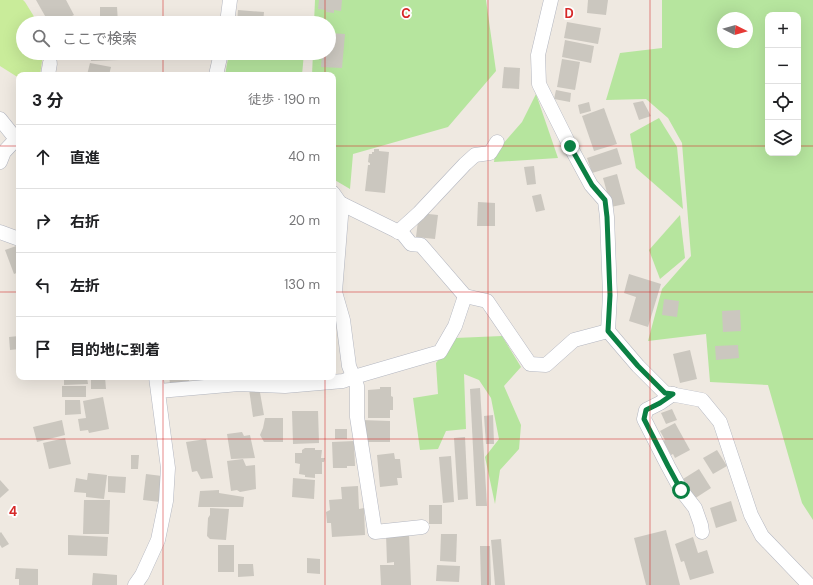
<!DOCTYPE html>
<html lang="ja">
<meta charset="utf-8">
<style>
:root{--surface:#fff;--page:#f6f6f6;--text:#202124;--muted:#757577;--line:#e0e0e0}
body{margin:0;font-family:"DM Sans","Noto Sans JP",sans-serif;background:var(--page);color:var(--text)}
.controls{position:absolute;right:12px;top:12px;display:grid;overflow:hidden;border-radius:8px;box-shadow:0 4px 16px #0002}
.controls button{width:36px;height:36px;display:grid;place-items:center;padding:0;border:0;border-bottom:1px solid var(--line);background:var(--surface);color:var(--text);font:20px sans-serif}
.compass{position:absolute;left:717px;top:12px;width:36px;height:36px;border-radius:50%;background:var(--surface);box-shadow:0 4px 16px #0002;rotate:95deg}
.stop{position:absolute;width:12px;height:12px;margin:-9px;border:3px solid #0b8043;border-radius:50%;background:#fff}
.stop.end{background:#0b8043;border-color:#fff;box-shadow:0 1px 4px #0008}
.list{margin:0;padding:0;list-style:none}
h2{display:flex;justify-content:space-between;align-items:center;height:52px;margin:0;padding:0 16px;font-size:17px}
h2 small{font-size:13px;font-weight:400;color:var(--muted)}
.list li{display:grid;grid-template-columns:26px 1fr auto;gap:12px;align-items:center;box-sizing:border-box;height:64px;padding:0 16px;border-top:1px solid var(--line)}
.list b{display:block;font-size:15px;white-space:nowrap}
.list em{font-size:13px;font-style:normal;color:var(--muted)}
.icon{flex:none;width:22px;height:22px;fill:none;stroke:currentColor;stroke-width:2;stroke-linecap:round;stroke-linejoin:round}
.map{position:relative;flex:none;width:813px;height:585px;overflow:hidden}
.search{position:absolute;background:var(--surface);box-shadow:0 4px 16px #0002;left:16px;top:16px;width:320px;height:44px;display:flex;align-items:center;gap:10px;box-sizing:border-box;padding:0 14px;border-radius:22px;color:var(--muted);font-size:15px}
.panel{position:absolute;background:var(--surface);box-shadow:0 4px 16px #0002;left:16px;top:72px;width:320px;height:308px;border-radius:8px}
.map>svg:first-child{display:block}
</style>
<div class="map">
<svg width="813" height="585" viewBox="0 0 813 585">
<rect width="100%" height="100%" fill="#efe9e1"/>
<g fill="#b6e59e" fill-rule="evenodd">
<path d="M 315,0 L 486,0 L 496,71 L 448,127 L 353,154 L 350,189 L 333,179 L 333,75 L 312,75 L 313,53 L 329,53 L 329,23 L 314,23 Z"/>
<path d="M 662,0 L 813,0 L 813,520 L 802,503 L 768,385 L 710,382 L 706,334 L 648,341 L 662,289 L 691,256 L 682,143 L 668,118 L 646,99 L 606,100 L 620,53 L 662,48 ZM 768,15 L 798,15 L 798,153 L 768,153 ZM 723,18 L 747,18 L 747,42 L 723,42 Z"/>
<path d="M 229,53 L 304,53 L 302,75 L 225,75 Z"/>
<path d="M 536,94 L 558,158 L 494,162 L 495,153 L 522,122 Z"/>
<path d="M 659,118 L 677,147 L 683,209 L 636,168 L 630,134 Z"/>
<path d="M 680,215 L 685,258 L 660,279 L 649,250 Z"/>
<path d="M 502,336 L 521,367 L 504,386 L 521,425 L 519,449 L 500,470 L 495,504 L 485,457 L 499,439 L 491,398 L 479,380 L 464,374 L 466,429 L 446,431 L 438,449 L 420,450 L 413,398 L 438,394 L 436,363 L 455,338 Z"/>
</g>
<path fill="#c9ec9a" d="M 0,0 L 23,0 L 25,2 L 38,23 L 23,23 L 23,53 L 46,53 L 42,61 L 40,75 L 19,75 L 19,78 L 0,66 Z"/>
<g fill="#cbc7bf">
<path d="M 36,0 L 66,0 L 74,15 L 58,23 L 49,23 Z"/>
<path d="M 319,0 L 342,0 L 341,11 L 334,10 L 334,13 L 326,12 L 326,10 L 318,9 Z"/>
<path d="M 588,0 L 608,0 L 606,15 L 587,13 Z"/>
<path d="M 100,7 L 117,7 L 118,23 L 100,23 Z"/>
<path d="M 238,10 L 264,12 L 263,23 L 237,23 Z"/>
<path d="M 567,22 L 601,28 L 598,44 L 564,38 Z"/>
<path d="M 329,33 L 345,34 L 342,68 L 321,67 L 322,53 L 329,53 Z"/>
<path d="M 565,40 L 594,46 L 591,63 L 562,57 Z"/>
<path d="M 91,53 L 119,53 L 119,60 L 91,61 Z"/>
<path d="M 562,59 L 580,62 L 575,90 L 557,87 Z"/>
<path d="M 90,63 L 111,67 L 109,75 L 87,75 Z"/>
<path d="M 504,67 L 520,68 L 519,89 L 502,88 Z"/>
<path d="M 556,90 L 571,93 L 570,102 L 554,99 Z"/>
<path d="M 643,101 L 651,116 L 639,120 L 633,103 Z"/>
<path d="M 589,102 L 591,111 L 580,114 L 578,105 Z"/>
<path d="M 604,108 L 617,144 L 594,151 L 582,116 Z"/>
<path d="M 617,148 L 622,164 L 592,173 L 587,158 Z"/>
<path d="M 374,149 L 379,149 L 379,151 L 389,152 L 385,193 L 365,191 L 368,165 L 370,165 L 370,163 L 368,162 L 369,154 L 372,154 L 372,152 L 374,152 Z"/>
<path d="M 534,166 L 536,184 L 527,185 L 524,167 Z"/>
<path d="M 617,174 L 625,204 L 611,207 L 603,178 Z"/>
<path d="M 541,194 L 545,210 L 536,212 L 532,196 Z"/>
<path d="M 478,202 L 495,203 L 495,226 L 477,226 Z"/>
<path d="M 419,213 L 438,215 L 435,239 L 416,237 Z"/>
<path d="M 19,245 L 19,272 L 14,274 L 5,250 Z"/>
<path d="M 629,274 L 661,284 L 648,327 L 629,321 L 636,297 L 624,293 Z"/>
<path d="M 664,299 L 679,301 L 677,317 L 662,315 Z"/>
<path d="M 740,310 L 741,331 L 723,332 L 722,311 Z"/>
<path d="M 19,336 L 19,349 L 10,350 L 9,337 Z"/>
<path d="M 738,345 L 739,358 L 716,360 L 715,346 Z"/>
<path d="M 690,350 L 697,379 L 680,383 L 673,354 Z"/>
<path d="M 64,377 L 87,377 L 88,384 L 64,385 Z"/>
<path d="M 91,377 L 105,377 L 106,389 L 91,389 Z"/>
<path d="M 169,377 L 189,377 L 189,381 L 170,383 Z"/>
<rect x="62" y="386" width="24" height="11"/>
<path d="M 259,387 L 264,415 L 253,417 L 249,389 Z"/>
<path d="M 380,387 L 391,387 L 391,396 L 393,397 L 393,410 L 390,410 L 390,418 L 368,418 L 368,390 L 380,389 Z"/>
<path d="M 480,388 L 487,506 L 476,506 L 470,389 Z"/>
<path d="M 103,397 L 109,429 L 89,433 L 88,430 L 80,431 L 78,419 L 86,418 L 83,401 Z"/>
<path d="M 65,400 L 80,400 L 81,414 L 65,415 Z"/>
<path d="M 672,409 L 677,420 L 666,424 L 661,413 Z"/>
<path d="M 292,411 L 318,411 L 319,443 L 293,444 Z"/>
<path d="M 493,415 L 494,444 L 486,444 L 484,416 Z"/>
<path d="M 265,418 L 283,418 L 283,442 L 264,442 L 260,435 L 263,428 Z"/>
<path d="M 62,420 L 65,435 L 37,442 L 33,427 Z"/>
<path d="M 361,420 L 390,421 L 390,442 L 362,442 Z"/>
<path d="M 675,423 L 690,450 L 675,458 L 673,454 L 671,455 L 663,441 L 665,440 L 660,431 Z"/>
<rect x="335" y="429" width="12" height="10"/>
<path d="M 242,432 L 244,436 L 250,435 L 255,458 L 231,459 L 227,434 Z"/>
<path d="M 465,437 L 468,499 L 458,500 L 454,438 Z"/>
<path d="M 65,438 L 71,464 L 49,469 L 43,443 Z"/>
<path d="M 206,439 L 213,478 L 201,479 L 197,471 L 192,472 L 186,442 Z"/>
<path d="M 354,441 L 355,466 L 347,466 L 347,468 L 333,468 L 332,442 Z"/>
<path d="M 305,448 L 315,448 L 315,450 L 322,450 L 321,458 L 325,458 L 324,462 L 322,462 L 322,474 L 315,474 L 315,478 L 305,477 L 305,475 L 299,474 L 300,464 L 295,463 L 295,453 L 302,453 L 302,450 Z"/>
<path d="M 717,450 L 727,466 L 713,474 L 703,458 Z"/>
<path d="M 394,453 L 395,459 L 400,459 L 402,478 L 397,478 L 398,485 L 380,487 L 377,455 Z"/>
<path d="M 131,455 L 139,455 L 138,469 L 131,469 Z"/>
<path d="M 451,456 L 454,502 L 443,503 L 439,457 Z"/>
<path d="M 243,459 L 246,466 L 255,465 L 256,489 L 240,492 L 237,490 L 231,491 L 227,461 Z"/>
<path d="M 699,469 L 711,488 L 694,499 L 683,479 Z"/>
<path d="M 88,473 L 107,475 L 104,499 L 86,497 L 86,493 L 74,492 L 76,478 L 87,480 Z"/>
<path d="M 146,474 L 162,476 L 160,502 L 143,500 Z"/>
<path d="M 108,476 L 126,477 L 125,493 L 108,492 Z"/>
<path d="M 293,478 L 315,480 L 314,499 L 292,497 Z"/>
<path d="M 0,480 L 9,490 L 0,498 Z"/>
<path d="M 358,486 L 359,509 L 364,508 L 365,535 L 332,537 L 331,523 L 327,523 L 326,512 L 330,510 L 329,500 L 342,499 L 341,487 Z"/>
<path d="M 219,490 L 219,493 L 244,497 L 243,507 L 198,507 L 200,491 Z"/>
<path d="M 84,500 L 110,500 L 109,534 L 83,534 Z"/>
<path d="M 731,501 L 737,521 L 716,528 L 710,508 Z"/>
<rect x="429" y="505" width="13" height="19"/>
<path d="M 210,508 L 229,509 L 226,540 L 210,539 L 207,536 L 208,518 L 210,515 Z"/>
<path d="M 666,530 L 680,585 L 646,585 L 634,538 Z"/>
<path d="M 1,532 L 9,544 L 2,548 L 0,545 L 0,533 Z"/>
<path d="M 409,533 L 411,585 L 381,585 L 380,565 L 394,565 L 394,562 L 387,563 L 386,534 Z"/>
<path d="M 441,534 L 457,534 L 456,562 L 440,561 Z"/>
<path d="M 68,535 L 108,537 L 107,556 L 68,555 Z"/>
<path d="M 693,537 L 698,553 L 707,550 L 714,573 L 690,580 L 684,561 L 681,562 L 675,544 Z"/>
<path d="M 501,539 L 505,585 L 495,585 L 491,540 Z"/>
<rect x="218" y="545" width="16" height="27"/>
<path d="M 480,546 L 490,546 L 491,585 L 481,585 Z"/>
<path d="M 307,558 L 320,559 L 320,574 L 307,573 Z"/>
<path d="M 238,564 L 253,564 L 254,576 L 238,577 Z"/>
<path d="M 437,565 L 460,566 L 459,582 L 436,581 Z"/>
<path d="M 16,568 L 38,569 L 38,585 L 19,585 L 19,579 L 15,579 Z"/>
<path d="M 93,573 L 117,575 L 117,585 L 92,585 Z"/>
</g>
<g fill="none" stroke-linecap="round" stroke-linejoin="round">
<g stroke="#b4b7c1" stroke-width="15">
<g id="minor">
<path d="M 551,0 L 538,55 L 539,84 L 570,146 L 591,185 L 605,201 L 607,217 L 610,295 L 608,331 L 638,366 L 665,393 L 702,400 L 720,422 L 751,515 L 762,536 L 809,585"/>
<path d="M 227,23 L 230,0"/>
<path d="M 48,75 L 50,63"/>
<path d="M 216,75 L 221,53"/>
<path d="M 0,119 L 16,139"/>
<path d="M 0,162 L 4,152 L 19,136"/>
<path d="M 333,193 L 340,203 L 403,234 L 411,244 L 421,245 L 465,296 L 487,301 L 530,364 L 546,365 L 574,340 L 608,331"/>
<path d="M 342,204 L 335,292 L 343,320 L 349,366 L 357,386 L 357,417 L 375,532 L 422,527"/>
<path d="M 0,232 L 19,239"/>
<path d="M 398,232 L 419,213 L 465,164 L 475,155 L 490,153 L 497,142"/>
<path d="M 159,391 L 239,384 L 285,386 L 343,381 L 354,377 L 440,352 L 455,326 L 465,296"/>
<path d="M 673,394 L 660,403 L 646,410 L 644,419 L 668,466 L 681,490 L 695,508 L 701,525 L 702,532"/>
<path d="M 135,585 L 142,575 L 158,540 L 166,501 L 168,468 L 156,377"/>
</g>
</g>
<use href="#minor" stroke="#fff" stroke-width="14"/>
</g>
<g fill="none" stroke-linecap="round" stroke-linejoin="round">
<path stroke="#0b8043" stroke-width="5" d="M 570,146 L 592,185 L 605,200 L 607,217 L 610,295 L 608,331 L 638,366 L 665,393 L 673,394 L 660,403 L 646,410 L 644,419 L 668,466 L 681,490"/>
</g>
<path fill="none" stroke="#d62828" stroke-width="1" stroke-opacity="0.55" d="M 163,0 L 163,23M 325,0 L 325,23M 488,0 L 488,585M 650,0 L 650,585M 163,53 L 163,75M 325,53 L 325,75M 0,146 L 19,146M 333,146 L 768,146M 798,146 L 813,146M 0,292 L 19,292M 333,292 L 813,292M 163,377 L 163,585M 325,377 L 325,585M 0,439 L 813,439"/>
<g font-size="13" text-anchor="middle" font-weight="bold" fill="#d62828" stroke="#fff" stroke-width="3.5" stroke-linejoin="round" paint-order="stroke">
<text x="406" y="18">C</text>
<text x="569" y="18">D</text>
<text x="13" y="516">4</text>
</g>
</svg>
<div class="controls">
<button>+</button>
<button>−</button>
<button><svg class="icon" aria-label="locate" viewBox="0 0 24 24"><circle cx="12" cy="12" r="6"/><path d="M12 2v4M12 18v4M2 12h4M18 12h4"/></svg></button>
<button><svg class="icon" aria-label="layers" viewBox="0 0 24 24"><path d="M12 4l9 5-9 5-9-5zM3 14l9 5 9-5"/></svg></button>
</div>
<svg class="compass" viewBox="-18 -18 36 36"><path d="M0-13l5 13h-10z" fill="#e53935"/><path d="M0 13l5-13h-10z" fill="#757577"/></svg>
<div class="stop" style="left:681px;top:490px"></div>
<div class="stop end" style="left:570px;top:146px"></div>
<div class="search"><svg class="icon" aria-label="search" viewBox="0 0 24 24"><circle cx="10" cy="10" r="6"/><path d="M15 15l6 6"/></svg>ここで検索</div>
<section class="panel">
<h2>3 分<small>徒歩 · 190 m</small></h2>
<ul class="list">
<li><svg class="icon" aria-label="ahead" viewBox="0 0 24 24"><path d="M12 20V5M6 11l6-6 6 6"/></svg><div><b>直進</b></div><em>40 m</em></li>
<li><svg class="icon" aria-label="right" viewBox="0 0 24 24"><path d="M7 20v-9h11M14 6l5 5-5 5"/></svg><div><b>右折</b></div><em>20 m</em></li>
<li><svg class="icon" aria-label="left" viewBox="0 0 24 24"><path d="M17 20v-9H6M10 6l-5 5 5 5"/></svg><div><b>左折</b></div><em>130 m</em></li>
<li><svg class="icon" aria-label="arrive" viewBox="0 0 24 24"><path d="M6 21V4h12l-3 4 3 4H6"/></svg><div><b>目的地に到着</b></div></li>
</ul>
</section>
</div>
